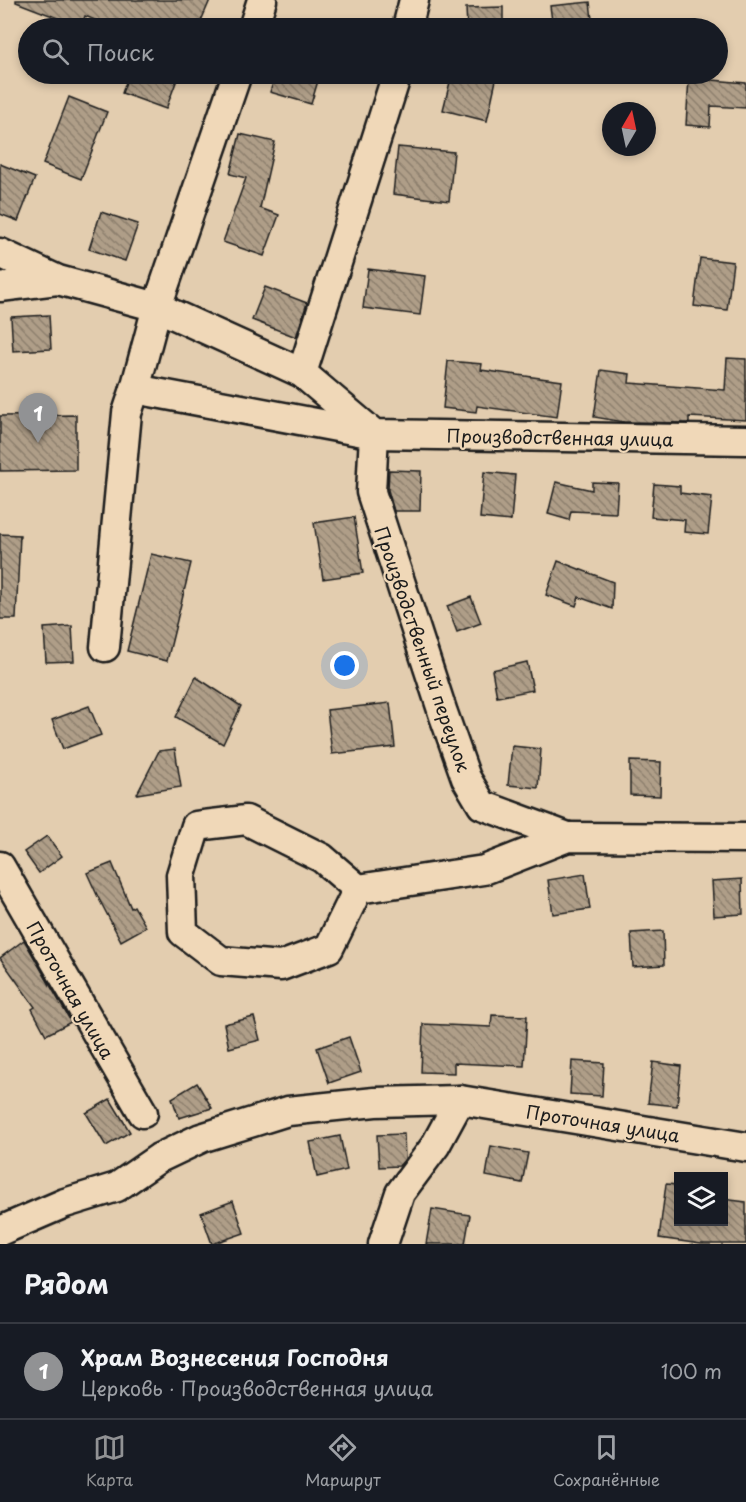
<!DOCTYPE html>
<html lang="ru">
<meta charset="utf-8">
<style>
:root{--surface:#171b24;--page:#242831;--text:#f1f3f6;--muted:#9ea1a6;--line:#363941;--accent:#919294}
body{margin:0;font-family:"Playpen Sans",sans-serif;background:var(--page);color:var(--text)}
.controls{position:absolute;right:18px;bottom:18px;display:grid;overflow:hidden;border-radius:0px;box-shadow:0 3px 9px #0003}
.controls button{width:54px;height:54px;display:grid;place-items:center;padding:0;border:0;border-bottom:2px solid var(--line);background:var(--surface);color:var(--text);font:30px sans-serif}
.compass{position:absolute;left:602px;top:102px;width:54px;height:54px;border-radius:50%;background:var(--surface);box-shadow:0 3px 9px #0003;rotate:9deg}
.you{position:absolute;left:345px;top:666px;width:21px;height:21px;margin:-15px;border:4px solid #fff;border-radius:50%;background:#1a73e8;box-shadow:0 0 0 9px #1a73e833}
.badge{display:grid;place-items:center;width:39px;height:39px;border-radius:50%;background:var(--accent);color:#fff;font-size:20px;font-weight:700}
.pin{position:absolute;translate:-50% -50px;filter:drop-shadow(0 2px 3px #0008)}
.pin::after{content:'';position:absolute;top:32px;width:21px;height:18px;background:inherit;clip-path:polygon(0 0,100% 0,50% 100%)}
.list{margin:0;padding:0;list-style:none}
h2{display:flex;justify-content:space-between;align-items:center;height:78px;margin:0;padding:0 24px;font-size:26px}
h2 small{font-size:20px;font-weight:400;color:var(--muted)}
.list li{display:grid;grid-template-columns:39px 1fr auto;gap:18px;align-items:center;box-sizing:border-box;height:96px;padding:0 24px;border-top:2px solid var(--line)}
.list b{display:block;font-size:22px;white-space:nowrap}
.list p{margin:0;font-size:20px;white-space:nowrap;color:var(--muted)}
.list em{font-size:20px;font-style:normal;color:var(--muted)}
.icon{flex:none;width:33px;height:33px;fill:none;stroke:currentColor;stroke-width:2;stroke-linecap:round;stroke-linejoin:round}
.map{position:relative;flex:none;width:746px;height:1244px;overflow:hidden}
.search{position:absolute;background:var(--surface);box-shadow:0 3px 9px #0003;left:18px;right:18px;top:18px;height:66px;display:flex;align-items:center;gap:15px;box-sizing:border-box;padding:0 21px;border-radius:33px;color:var(--muted);font-size:22px}
.sheet{height:174px;background:var(--surface)}
nav{display:flex;justify-content:space-around;align-items:center;box-sizing:border-box;height:84px;border-top:2px solid var(--line);background:var(--surface);font-size:16px;color:var(--muted)}
nav a{display:grid;justify-items:center;gap:3px}
nav .on{color:var(--accent)}
.map>svg:first-child{display:block}
</style>
<div class="map">
<svg width="746" height="1244" viewBox="0 0 746 1244">
<defs>
<pattern id="building-back-hatch" width="6" height="6" patternUnits="userSpaceOnUse" patternTransform="scale(1.5)"><rect width="6" height="6" fill="#af9e88"/><path d="M-1 5l2 2M0 0l6 6M5-1l2 2" fill="none" stroke="#8e806e"/></pattern>
</defs>
<rect width="100%" height="100%" fill="#e3cdaf"/>
<filter id="ink" filterUnits="userSpaceOnUse"><feTurbulence type="fractalNoise" baseFrequency=".0167" numOctaves="2"/><feDisplacementMap in="SourceGraphic" scale="12" xChannelSelector="R" yChannelSelector="G"/><feConvolveMatrix kernelMatrix="1 2 1 2 8 2 1 2 1" color-interpolation-filters="sRGB"/></filter>
<g filter="url(#ink)">
<g fill="url(#building-back-hatch)" stroke="#1c1c1c" stroke-width="1.5">
<path d="M 16,0 L 210,0 L 198,28 L 115,28 L 85,16 L 81,27 L 16,2 Z"/>
<path d="M 590,2 L 593,28 L 553,28 L 550,6 Z"/>
<path d="M 503,7 L 503,28 L 467,28 L 466,8 Z"/>
<path d="M 129,74 L 179,74 L 166,109 L 122,93 Z"/>
<path d="M 276,74 L 320,74 L 311,104 L 270,92 Z"/>
<path d="M 452,74 L 468,74 L 496,80 L 487,121 L 443,110 Z"/>
<path d="M 689,78 L 746,83 L 746,108 L 711,106 L 710,127 L 686,125 Z"/>
<path d="M 69,97 L 107,112 L 81,179 L 43,164 Z"/>
<path d="M 240,134 L 275,142 L 260,208 L 279,215 L 264,256 L 223,242 L 246,178 L 230,174 Z"/>
<path d="M 398,147 L 454,152 L 449,201 L 393,194 Z"/>
<path d="M 0,164 L 35,178 L 18,221 L 0,214 Z"/>
<path d="M 101,212 L 138,224 L 125,261 L 89,249 Z"/>
<path d="M 700,258 L 733,262 L 727,310 L 694,306 Z"/>
<path d="M 368,269 L 425,276 L 420,315 L 363,308 Z"/>
<path d="M 265,287 L 307,303 L 296,337 L 252,320 Z"/>
<path d="M 49,315 L 51,349 L 13,351 L 11,317 Z"/>
<path d="M 727,358 L 746,359 L 746,420 L 689,417 L 689,423 L 624,422 L 594,417 L 601,370 L 630,374 L 629,383 L 725,390 Z"/>
<path d="M 448,361 L 482,364 L 481,370 L 562,381 L 557,417 L 477,406 L 476,412 L 443,408 Z"/>
<path d="M 76,415 L 76,470 L 0,471 L 0,416 Z"/>
<path d="M 389,470 L 421,471 L 420,511 L 394,511 L 388,490 Z"/>
<path d="M 484,472 L 515,475 L 511,521 L 480,518 Z"/>
<path d="M 556,482 L 592,490 L 592,482 L 618,483 L 616,513 L 571,511 L 569,520 L 548,514 Z"/>
<path d="M 654,484 L 680,486 L 680,493 L 712,497 L 708,534 L 684,532 L 685,520 L 651,517 Z"/>
<path d="M 354,517 L 363,573 L 323,579 L 314,523 Z"/>
<path d="M 0,534 L 20,535 L 16,619 L 0,619 Z"/>
<path d="M 151,554 L 191,563 L 167,661 L 127,651 Z"/>
<path d="M 558,561 L 613,582 L 612,609 L 579,597 L 576,606 L 546,595 Z"/>
<path d="M 471,597 L 481,623 L 457,632 L 447,606 Z"/>
<path d="M 72,626 L 74,661 L 46,662 L 44,628 Z"/>
<path d="M 527,662 L 533,690 L 497,697 L 492,670 Z"/>
<path d="M 196,677 L 241,706 L 223,744 L 176,717 Z"/>
<path d="M 390,703 L 395,747 L 332,754 L 327,710 Z"/>
<path d="M 89,706 L 101,735 L 63,749 L 52,720 Z"/>
<path d="M 512,746 L 541,749 L 538,788 L 508,785 Z"/>
<path d="M 175,749 L 181,787 L 137,794 L 159,751 Z"/>
<path d="M 630,761 L 661,762 L 660,796 L 630,795 Z"/>
<path d="M 47,836 L 62,856 L 39,873 L 24,852 Z"/>
<path d="M 112,863 L 131,908 L 134,906 L 146,927 L 121,941 L 98,897 L 87,873 Z"/>
<path d="M 585,874 L 590,909 L 553,914 L 548,880 Z"/>
<path d="M 742,879 L 743,914 L 714,916 L 712,881 Z"/>
<path d="M 663,931 L 664,965 L 633,967 L 631,933 Z"/>
<path d="M 24,940 L 71,1022 L 46,1035 L 32,1009 L 35,1007 L 0,958 Z"/>
<path d="M 492,1015 L 527,1016 L 524,1066 L 454,1063 L 454,1073 L 421,1072 L 423,1024 L 491,1027 Z"/>
<path d="M 254,1017 L 260,1040 L 229,1048 L 224,1024 Z"/>
<path d="M 349,1037 L 361,1072 L 329,1083 L 317,1048 Z"/>
<path d="M 572,1061 L 604,1063 L 602,1096 L 570,1094 Z"/>
<path d="M 653,1062 L 681,1066 L 677,1106 L 648,1103 Z"/>
<path d="M 197,1083 L 212,1108 L 179,1118 L 172,1098 Z"/>
<path d="M 110,1099 L 130,1132 L 106,1146 L 86,1113 Z"/>
<path d="M 404,1134 L 405,1159 L 399,1166 L 379,1167 L 377,1135 Z"/>
<path d="M 340,1136 L 347,1170 L 317,1177 L 310,1142 Z"/>
<path d="M 491,1146 L 528,1153 L 522,1183 L 486,1176 Z"/>
<path d="M 666,1184 L 678,1185 L 678,1221 L 723,1221 L 723,1199 L 746,1202 L 746,1244 L 701,1244 L 659,1238 Z"/>
<path d="M 233,1201 L 244,1233 L 212,1244 L 201,1213 Z"/>
<path d="M 432,1209 L 470,1215 L 465,1244 L 426,1244 Z"/>
</g>
<g fill="none" stroke-linecap="round" stroke-linejoin="round">
<g stroke="#1c1c1c" stroke-width="33">
<g id="minor">
<path d="M 253,28 L 262,0"/>
<path d="M 407,28 L 414,0"/>
<path d="M 0,253 L 58,280 L 157,307 L 302,373 L 374,434 L 746,440"/>
<path d="M 0,287 L 57,280"/>
<path d="M 302,373 L 397,74"/>
<path d="M 135,389 L 374,434 L 371,492 L 443,713 L 466,778 L 482,805 L 568,837"/>
<path d="M 105,647 L 127,413 L 135,389 L 157,307 L 237,74"/>
<path d="M 0,866 L 143,1113"/>
<path d="M 358,889 L 329,948 L 281,966 L 221,961 L 183,932 L 181,875 L 196,826 L 246,820 L 322,858 L 358,889 L 484,870 L 568,837 L 746,838"/>
<path d="M 0,1231 L 65,1203 L 117,1187 L 159,1158 L 201,1138 L 288,1111 L 375,1102 L 460,1100 L 746,1147"/>
<path d="M 383,1244 L 400,1193 L 435,1146 L 460,1100"/>
</g>
</g>
<use href="#minor" stroke="#f0d8b8" stroke-width="28"/>
</g>
</g>
<g text-anchor="middle" dominant-baseline="central" stroke-width="4.5" stroke-linejoin="round" paint-order="stroke">
<g font-size="18" fill="#1c1c1c" stroke="#f0d8b8">
<text transform="translate(560 437) rotate(1)">Производственная улица</text>
<text transform="translate(423 649) rotate(71)">Производственный переулок</text>
<text transform="translate(71 990) rotate(60)">Проточная улица</text>
<text transform="translate(603 1123) rotate(9)">Проточная улица</text>
</g>
</g>
</svg>
<div class="controls">
<button><svg class="icon" aria-label="layers" viewBox="0 0 24 24"><path d="M12 4l9 5-9 5-9-5zM3 14l9 5 9-5"/></svg></button>
</div>
<svg class="compass" viewBox="-18 -18 36 36"><path d="M0-13l5 13h-10z" fill="#e53935"/><path d="M0 13l5-13h-10z" fill="#9ea1a6"/></svg>
<div class="you"></div>
<div class="pin badge" style="left:38px;top:443px">1</div>
<div class="search"><svg class="icon" aria-label="search" viewBox="0 0 24 24"><circle cx="10" cy="10" r="6"/><path d="M15 15l6 6"/></svg>Поиск</div>
</div>
<section class="sheet">
<h2>Рядом<small></small></h2>
<ul class="list">
<li><span class="badge">1</span><div><b>Храм Вознесения Господня</b><p>Церковь · Производственная улица</p></div><em>100 m</em></li>
</ul>
</section>
<nav>
<a class="on"><svg class="icon" aria-label="map" viewBox="0 0 24 24"><path d="M3 6l6-2 6 2 6-2v14l-6 2-6-2-6 2zM9 4v14M15 6v14"/></svg>Карта</a>
<a><svg class="icon" aria-label="directions" viewBox="0 0 24 24"><path d="M12 3l9 9-9 9-9-9zM9 14v-3h6M13 9l2 2-2 2"/></svg>Маршрут</a>
<a><svg class="icon" aria-label="saved" viewBox="0 0 24 24"><path d="M7 4h10v16l-5-4-5 4z"/></svg>Сохранённые</a>
</nav>
